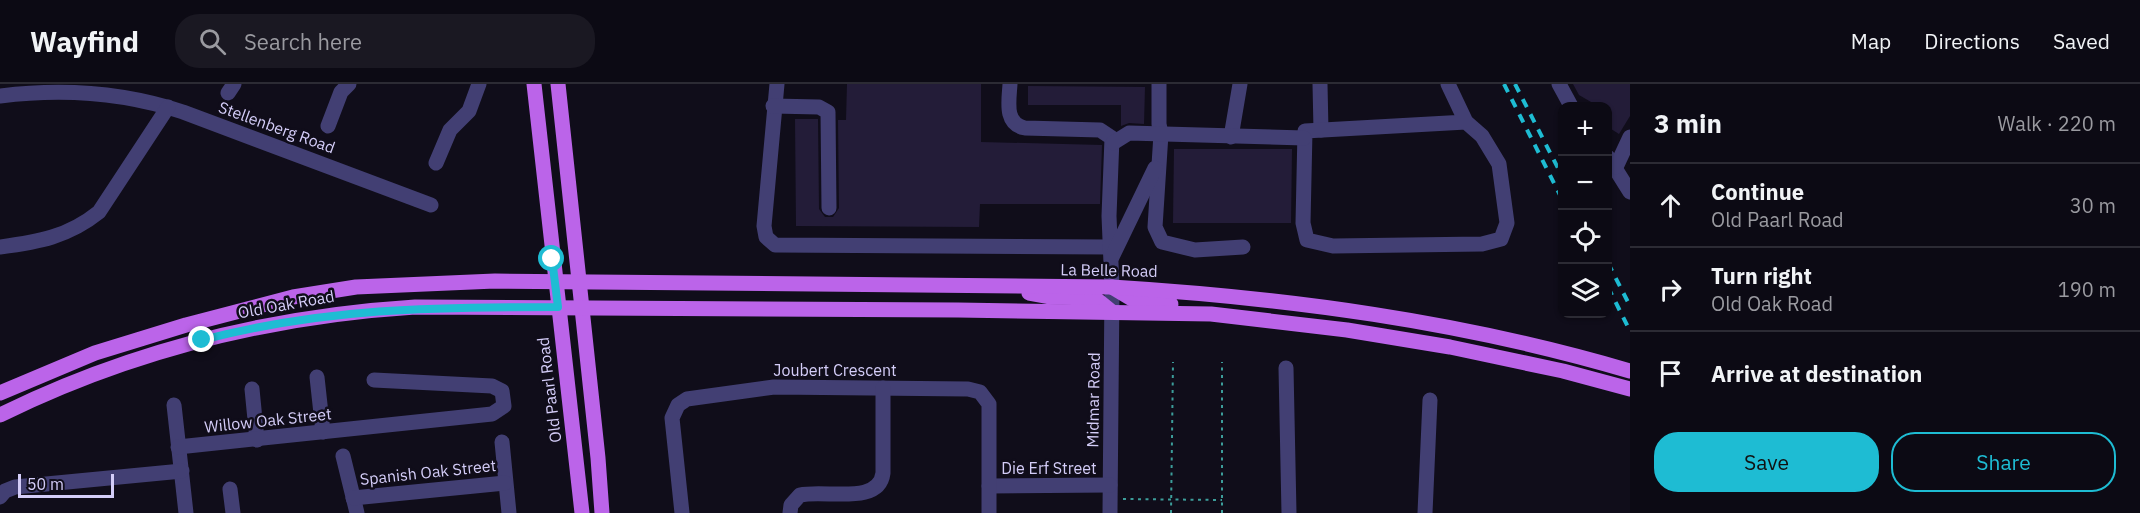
<!DOCTYPE html>
<meta charset="utf-8">
<style>
:root{--surface:#0c0a14;--page:#1a1822;--text:#f1f3f6;--muted:#9a9aa0;--line:#2c2b34;--accent:#1ebcd3}
body{margin:0;font-family:"IBM Plex Sans",sans-serif;background:var(--page);color:var(--text)}
.controls{position:absolute;right:18px;top:18px;display:grid;overflow:hidden;border-radius:12px;box-shadow:0 2px 4px #0004}
.controls button{width:54px;height:54px;display:grid;place-items:center;padding:0;border:0;border-bottom:2px solid var(--line);background:var(--surface);color:var(--text);font:30px sans-serif}
.scale{position:absolute;left:18px;bottom:15px;width:96px;box-sizing:border-box;padding-left:6px;border:3px solid #d4cdf8;border-top:0;font-size:16px;line-height:21px;white-space:nowrap;color:#d4cdf8;-webkit-text-stroke:4px #100d1a;paint-order:stroke}
.stop{position:absolute;width:18px;height:18px;margin:-14px;border:4px solid #1ebcd3;border-radius:50%;background:#fff}
.stop.end{background:#1ebcd3;border-color:#fff;box-shadow:0 2px 6px #0008}
.list{margin:0;padding:0;list-style:none}
h2{display:flex;justify-content:space-between;align-items:center;height:78px;margin:0;padding:0 24px;font-size:26px}
h2 small{font-size:20px;font-weight:400;color:var(--muted)}
.list li{display:grid;grid-template-columns:39px 1fr auto;gap:18px;align-items:center;box-sizing:border-box;height:84px;padding:0 24px;border-top:2px solid var(--line)}
.list b{display:block;font-size:22px;white-space:nowrap}
.list p{margin:0;font-size:20px;white-space:nowrap;color:var(--muted)}
.list em{font-size:20px;font-style:normal;color:var(--muted)}
.actions{display:flex;gap:12px;padding:18px 24px}
.actions a{flex:1;padding:14px 0;border:2px solid var(--accent);border-radius:24px;text-align:center;font-size:21px;color:var(--accent)}
.actions .main{background:var(--accent);color:#111}
.icon{flex:none;width:33px;height:33px;fill:none;stroke:currentColor;stroke-width:2;stroke-linecap:round;stroke-linejoin:round}
.map{position:relative;flex:none;width:1630px;height:429px;overflow:hidden}
header{display:flex;align-items:center;gap:36px;box-sizing:border-box;height:84px;padding:0 30px;background:var(--surface);border-bottom:2px solid var(--line)}
header strong{font-size:28px}
nav{display:flex;gap:33px;margin-inline-start:auto;font-size:21px}
.search{width:420px;height:54px;background:var(--page);display:flex;align-items:center;gap:15px;box-sizing:border-box;padding:0 21px;border-radius:24px;color:var(--muted);font-size:22px}
main{display:flex}
aside{flex:1;background:var(--surface)}
.map>svg:first-child{display:block}
</style>
<header>
<strong>Wayfind</strong>
<div class="search"><svg class="icon" aria-label="search" viewBox="0 0 24 24"><circle cx="10" cy="10" r="6"/><path d="M15 15l6 6"/></svg>Search here</div>
<nav><a>Map</a><a>Directions</a><a>Saved</a></nav>
</header>
<main>
<div class="map">
<svg width="1630" height="429" viewBox="0 0 1630 429">
<rect width="100%" height="100%" fill="#100d1a"/>
<g fill="#231c38">
<path d="M 847,0 L 981,0 L 981,58 L 1102,61 L 1100,120 L 980,120 L 979,143 L 796,142 L 795,35 L 818,35 L 819,125 L 825,133 L 833,133 L 839,124 L 838,36 L 846,36 Z"/>
<path d="M 1573,0 L 1630,0 L 1630,32 L 1619,50 L 1608,43 L 1608,22 L 1598,22 L 1579,11 Z"/>
<path d="M 1028,2 L 1145,3 L 1144,40 L 1129,39 L 1121,42 L 1121,21 L 1028,21 Z"/>
<path d="M 1174,65 L 1292,65 L 1291,139 L 1173,139 Z"/>
</g>
<g fill="none" stroke-linecap="round" stroke-linejoin="round">
<g stroke="#3c9d9a" stroke-width="2" stroke-dasharray="3 4.5" stroke-linecap="butt">
<path d="M 1123,415 L 1222,416"/>
<path d="M 1171,429 L 1173,278"/>
<path d="M 1222,429 L 1222,278"/>
</g>
<g stroke="#423f73" stroke-width="15">
<path d="M 777,0 L 764,142 L 766,153 L 775,161 L 1111,163"/>
<path d="M 1010,0 C 1009,17 1004,40 1025,44 L 1100,46 L 1112,54 L 1109,132 L 1112,203 L 1110,429"/>
<path d="M 1159,0 L 1159,40 L 1161,50 L 1155,143 L 1162,158 L 1195,166 L 1243,163"/>
<path d="M 1320,0 L 1321,46"/>
<path d="M 1448,0 L 1466,38 L 1482,52 L 1499,80 L 1507,139 L 1501,155 L 1482,160 L 1333,162 L 1307,156 L 1303,139 L 1305,47 L 1466,38"/>
<path d="M 1559,0 L 1571,22"/>
<path d="M 228,9 L 234,0"/>
<path d="M 0,12 C 63,4 123,8 183,28 L 431,121"/>
<path d="M 773,22 L 819,23 L 828,28 L 829,124"/>
<path d="M 328,42 L 341,8 L 349,0"/>
<path d="M 1231,53 L 1240,0"/>
<path d="M 1113,59 L 1129,49 L 1304,54"/>
<path d="M 1608,73 L 1630,108"/>
<path d="M 436,79 L 450,46 L 469,27 L 479,0"/>
<path d="M 1616,83 L 1630,53"/>
<path d="M 0,163 C 38,158 68,153 99,128 L 168,23"/>
<path d="M 1112,173 L 1155,84"/>
<path d="M 1286,284 L 1289,429"/>
<path d="M 317,293 L 323,348"/>
<path d="M 252,305 L 257,356"/>
<path d="M 174,321 L 186,429"/>
<path d="M 502,358 L 509,429"/>
<path d="M 178,363 L 492,330 L 504,322 L 502,307 L 492,302 L 374,296"/>
<path d="M 343,372 L 357,429"/>
<path d="M 989,402 L 1110,401"/>
<path d="M 230,405 L 233,429"/>
<path d="M 0,413 L 5,407 L 15,403 L 182,387"/>
<path d="M 353,414 L 505,399"/>
<path d="M 682,429 L 672,334 L 678,321 L 687,315 L 774,303 L 968,305 L 980,308 L 989,320 L 989,429"/>
<path d="M 790,429 L 791,421 L 800,411 C 825,405 879,422 883,389 L 883,304"/>
<path d="M 1425,429 L 1430,316"/>
</g>
<g stroke="#bb64e9" stroke-width="15">
<path d="M 534,0 L 582,429"/>
<path d="M 558,0 L 598,374 L 602,429"/>
<path d="M 1112,203 L 1132,215 L 1171,220"/>
<path d="M 1029,209 L 1051,213 L 1095,214 L 1111,227"/>
<path d="M 0,309 L 95,269 L 186,241 L 293,213 L 356,203 L 495,197 L 1112,203 C 1288,214 1461,237 1630,287"/>
<path d="M 0,331 C 130,267 271,232 415,223 L 958,226 L 1211,230 L 1347,246 L 1450,263 L 1563,287 L 1630,305"/>
</g>
<g stroke="#1ebcd3" stroke-width="4" stroke-dasharray="9 8" stroke-linecap="butt">
<path d="M 1504,0 L 1562,115"/>
<path d="M 1515,0 L 1562,92"/>
<path d="M 1608,179 L 1630,222"/>
<path d="M 1608,203 L 1630,247"/>
</g>
</g>
<g fill="none" stroke-linecap="round" stroke-linejoin="round">
<path stroke="#1ebcd3" stroke-width="8" d="M 202,256 C 325,224 432,223 558,223 L 552,175"/>
</g>
<g text-anchor="middle" dominant-baseline="central" stroke-width="5" stroke-linejoin="round" paint-order="stroke">
<g font-size="16" fill="#d4cdf8" stroke="#100d1a">
<text transform="translate(277 43) rotate(20)">Stellenberg Road</text>
<text transform="translate(1109 186) rotate(1)">La Belle Road</text>
<text transform="translate(286 220) rotate(-10)">Old Oak Road</text>
<text x="835" y="286">Joubert Crescent</text>
<text transform="translate(549 306) rotate(-97)">Old Paarl Road</text>
<text transform="translate(1093 316) rotate(-89)">Midmar Road</text>
<text transform="translate(268 336) rotate(-6)">Willow Oak Street</text>
<text x="1049" y="384">Die Erf Street</text>
<text transform="translate(428 388) rotate(-6)">Spanish Oak Street</text>
</g>
</g>
</svg>
<div class="controls">
<button>+</button>
<button>−</button>
<button><svg class="icon" aria-label="locate" viewBox="0 0 24 24"><circle cx="12" cy="12" r="6"/><path d="M12 2v4M12 18v4M2 12h4M18 12h4"/></svg></button>
<button><svg class="icon" aria-label="layers" viewBox="0 0 24 24"><path d="M12 4l9 5-9 5-9-5zM3 14l9 5 9-5"/></svg></button>
</div>
<div class="scale">50 m</div>
<div class="stop" style="left:552px;top:175px"></div>
<div class="stop end" style="left:202px;top:256px"></div>
</div>
<aside>
<h2>3 min<small>Walk · 220 m</small></h2>
<ul class="list">
<li><svg class="icon" aria-label="ahead" viewBox="0 0 24 24"><path d="M12 20V5M6 11l6-6 6 6"/></svg><div><b>Continue</b><p>Old Paarl Road</p></div><em>30 m</em></li>
<li><svg class="icon" aria-label="right" viewBox="0 0 24 24"><path d="M7 20v-9h11M14 6l5 5-5 5"/></svg><div><b>Turn right</b><p>Old Oak Road</p></div><em>190 m</em></li>
<li><svg class="icon" aria-label="arrive" viewBox="0 0 24 24"><path d="M6 21V4h12l-3 4 3 4H6"/></svg><div><b>Arrive at destination</b></div></li>
</ul>
<div class="actions"><a class="main">Save</a><a>Share</a></div>
</aside>
</main>
